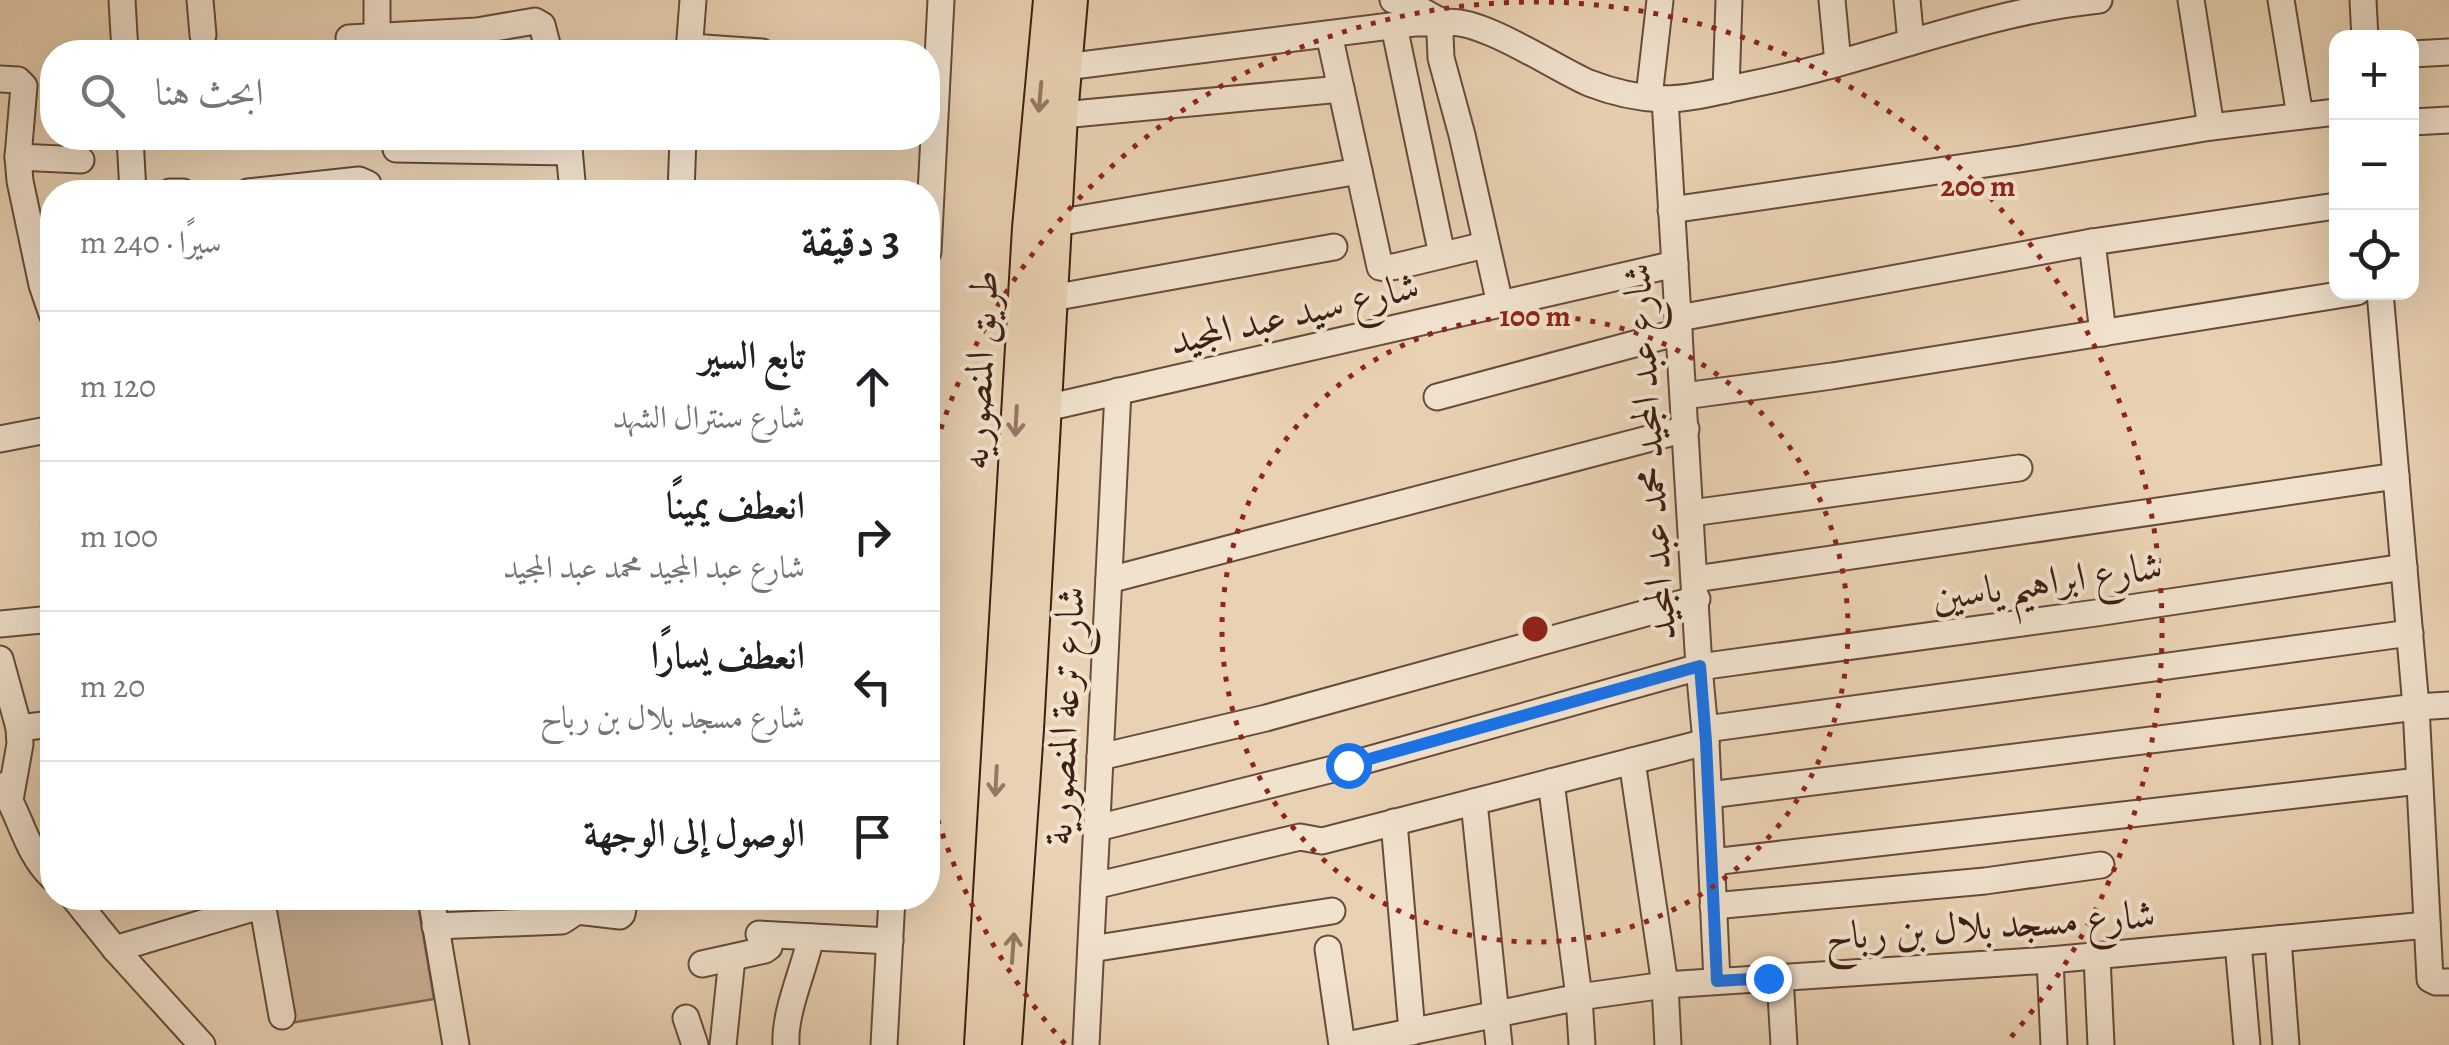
<!DOCTYPE html>
<html lang="ar">
<meta charset="utf-8">
<style>
:root{--surface:#fff;--page:#f2f2f2;--text:#202124;--muted:#757577;--line:#e0e0e0}
body{margin:0;font-family:Alegreya,Amiri,serif;background:var(--page);color:var(--text);direction:rtl}
.controls{position:absolute;right:30px;top:30px;display:grid;overflow:hidden;border-radius:20px;box-shadow:0 10px 40px #0002}
.controls button{width:90px;height:90px;display:grid;place-items:center;padding:0;border:0;border-bottom:2px solid var(--line);background:var(--surface);color:var(--text);font:50px sans-serif}
.stop{position:absolute;width:30px;height:30px;margin:-22px;border:8px solid #1a73e8;border-radius:50%;background:#fff}
.stop.end{background:#1a73e8;border-color:#fff;box-shadow:0 2px 10px #0008}
.list{margin:0;padding:0;list-style:none}
h2{display:flex;justify-content:space-between;align-items:center;height:130px;margin:0;padding:0 40px;font-size:42px}
h2 small{font-size:32px;font-weight:400;color:var(--muted)}
.list li{display:grid;grid-template-columns:65px 1fr auto;gap:30px;align-items:center;box-sizing:border-box;height:150px;padding:0 40px;border-top:2px solid var(--line)}
.list b{display:block;font-size:38px;white-space:nowrap}
.list p{margin:0;font-size:32px;white-space:nowrap;color:var(--muted)}
.list em{font-size:32px;font-style:normal;color:var(--muted)}
.icon{flex:none;width:55px;height:55px;fill:none;stroke:currentColor;stroke-width:2;stroke-linecap:round;stroke-linejoin:round}
.map{position:relative;flex:none;width:2449px;height:1045px;overflow:hidden;direction:ltr}
.search{position:absolute;background:var(--surface);box-shadow:0 10px 40px #0002;left:40px;top:40px;width:900px;height:110px;display:flex;align-items:center;gap:25px;box-sizing:border-box;padding:0 35px;border-radius:40px;color:var(--muted);font-size:38px}
.panel{position:absolute;background:var(--surface);box-shadow:0 10px 40px #0002;left:40px;top:180px;width:900px;height:730px;border-radius:40px;direction:rtl}
.map>svg:first-child{display:block}
</style>
<div class="map">
<svg width="2449" height="1045" viewBox="0 0 2449 1045">
<rect width="100%" height="100%" fill="#e9d2b3"/>
<filter id="stains"><feTurbulence type="fractalNoise" baseFrequency=".002" numOctaves="4"/><feColorMatrix values="0 0 0 0 .2 0 0 0 0 .09 0 0 0 0 .02 0 0 0 .5 -.17"/></filter>
<radialGradient id="worn" r=".72"><stop offset=".6" stop-color="#630" stop-opacity="0"/><stop offset="1" stop-color="#630" stop-opacity=".3"/></radialGradient>
<path fill="#ccb398" stroke="#846856" stroke-width="2.5" d="M 269,898 L 417,898 L 434,999 L 290,1023 Z"/>
<g fill="none" stroke-linecap="round" stroke-linejoin="round">
<g stroke="#684b3b" stroke-width="29">
<g id="minor">
<path d="M 122,0 L 125,52"/>
<path d="M 200,0 L 203,35"/>
<path d="M 1393,0 L 1413,6 L 1440,21"/>
<path d="M 1832,0 L 1838,63"/>
<path d="M 1907,0 L 1911,42"/>
<path d="M 2191,0 L 2211,127"/>
<path d="M 2281,0 L 2300,116"/>
<path d="M 2363,0 L 2365,38"/>
<path d="M 1394,26 L 1442,255"/>
<path d="M 1329,34 L 1380,267 L 1385,268 L 1398,266 L 1485,245"/>
<path d="M 377,36 L 377,0"/>
<path d="M 349,38 L 477,31 L 535,21 L 542,25 L 549,52"/>
<path d="M 690,47 L 762,52"/>
<path d="M 689,52 L 693,0"/>
<path d="M 2412,54 L 2449,52"/>
<path d="M 1065,67 L 1414,23 L 1444,23"/>
<path d="M 0,79 L 18,80 L 24,86 L 18,157 L 20,181 L 42,285 L 52,314"/>
<path d="M 1726,90 L 1729,0"/>
<path d="M 1649,97 L 1660,0"/>
<path d="M 1665,99 L 1699,667 L 1706,742 L 1717,981"/>
<path d="M 1062,115 L 1341,89"/>
<path d="M 2412,122 L 2449,120"/>
<path d="M 130,138 L 133,192"/>
<path d="M 568,138 L 573,192"/>
<path d="M 396,149 L 569,152"/>
<path d="M 18,157 L 81,160"/>
<path d="M 170,192 L 183,192"/>
<path d="M 248,192 L 359,180 L 368,184 L 369,192"/>
<path d="M 681,192 L 683,138"/>
<path d="M 1671,210 L 2020,159 L 2211,127 L 2336,112"/>
<path d="M 1056,223 L 1359,171"/>
<path d="M 2092,242 L 2103,333"/>
<path d="M 928,252 L 941,0"/>
<path d="M 2380,292 L 2416,707 L 2430,979 L 2436,982 L 2449,982"/>
<path d="M 1052,298 L 1334,247"/>
<path d="M 1500,304 L 1462,135 L 1441,58 L 1440,35 L 1444,23 C 1477,15 1556,69 1589,83 C 1612,92 1639,98 1663,99 C 1693,99 1724,90 1753,84 C 1869,61 1981,12 2099,0"/>
<path d="M 1679,318 L 2092,242 L 2336,206"/>
<path d="M 1684,396 L 1832,376 L 2357,292"/>
<path d="M 1437,397 L 1679,332"/>
<path d="M 1046,408 L 1675,264"/>
<path d="M 0,439 L 52,429"/>
<path d="M 1691,513 L 2019,468"/>
<path d="M 1695,579 L 2396,476"/>
<path d="M 1109,580 L 1686,429"/>
<path d="M 0,624 L 52,619"/>
<path d="M 0,659 L 19,728 L 20,744 L 10,800"/>
<path d="M 19,728 L 52,724"/>
<path d="M 1706,729 L 2410,633"/>
<path d="M 1100,757 L 1266,718 L 1697,599"/>
<path d="M 1632,761 L 1665,985 L 1668,1045"/>
<path d="M 1551,782 L 1579,997 L 1582,1045"/>
<path d="M 2,786 C 21,817 26,852 52,877"/>
<path d="M 1709,795 L 2416,707 L 2449,705"/>
<path d="M 1474,802 L 1499,1045"/>
<path d="M 1394,822 L 1412,1032"/>
<path d="M 1097,828 L 1349,765 L 1699,667 L 2096,613 L 2404,567"/>
<path d="M 1712,862 L 2419,781"/>
<path d="M 1094,886 L 1300,837 L 1322,841 L 1706,742"/>
<path d="M 74,898 L 115,949 L 202,1045"/>
<path d="M 431,898 L 456,1045"/>
<path d="M 1713,906 L 1985,881 L 2101,865"/>
<path d="M 435,926 L 562,921 L 577,911 L 620,916 L 622,914 L 625,898"/>
<path d="M 759,934 L 890,941"/>
<path d="M 2278,939 L 2286,1045"/>
<path d="M 2238,943 L 2247,1045"/>
<path d="M 115,949 L 253,908 L 260,909 L 264,914 L 282,1016"/>
<path d="M 1091,949 L 1332,911"/>
<path d="M 1328,949 L 1342,1045"/>
<path d="M 2097,957 L 2101,1045"/>
<path d="M 2050,960 L 2054,1045"/>
<path d="M 702,964 L 765,950 L 769,947 L 771,935"/>
<path d="M 1780,977 L 1784,1045"/>
<path d="M 686,1018 L 695,1045"/>
<path d="M 723,1045 L 732,958"/>
<path d="M 786,1045 C 784,1012 804,970 811,937"/>
<path d="M 884,1045 L 892,898"/>
<path d="M 1086,1045 L 1118,391"/>
<path d="M 1347,1045 L 1579,997 L 1665,985 L 2050,960 L 2427,925"/>
</g>
</g>
<g stroke="#3d1e13" stroke-width="34">
<g id="major">
<path d="M 980,1045 L 1028,228 L 1049,0"/>
<path d="M 1006,1045 L 1028,729 L 1062,115 L 1072,0"/>
</g>
</g>
<use href="#minor" stroke="#f1e2ce" stroke-width="25"/>
<use href="#major" stroke="#e9d2b3" stroke-width="30"/>
</g>
<defs><path id="oneway-shaft" d="M-6 0H5M1.5-3L5.5 0L1.5 3" fill="none" stroke-width="1.6" stroke-linecap="round" stroke-linejoin="round" transform="scale(2.5)"/></defs>
<g stroke="#937863">
<use href="#oneway-shaft" transform="translate(1040 97) rotate(95)"/>
<use href="#oneway-shaft" transform="translate(1016 421) rotate(93)"/>
<use href="#oneway-shaft" transform="translate(996 781) rotate(93)"/>
<use href="#oneway-shaft" transform="translate(1013 948) rotate(-86)"/>
</g>
<g fill="none" stroke-linecap="round" stroke-linejoin="round">
<path stroke="#1a73e8" stroke-width="12" d="M 1348,765 L 1700,666 L 1706,742 L 1717,981 L 1768,978"/>
</g>
<g fill="none" stroke="#8f2418" stroke-width="5" stroke-dasharray="5 10">
<circle cx="1535" cy="629" r="313"/>
<path d="M1065 1044A627 627 0 0 1 928 786M928 472A627 627 0 1 1 2005 1044"/>
</g>
<g text-anchor="middle" dominant-baseline="central" stroke-width="8" stroke-linejoin="round" paint-order="stroke">
<g font-size="40" fill="#3d1e13" stroke="#f1e2ce">
<text transform="translate(1294 313) rotate(-13)">شارع سيد عبد المجيد</text>
<text transform="translate(979 370) rotate(-87)">طريق المنصوريه</text>
<text transform="translate(1649 452) rotate(-94)">شارع عبد المجيد محمد عبد المجيد</text>
<text transform="translate(2047 581) rotate(-8)">شارع ابراهيم ياسين</text>
<text transform="translate(1064 716) rotate(-87)">شارع ترعة المنصورية</text>
<text transform="translate(1990 925) rotate(-4)">شارع مسجد بلال بن رباح</text>
</g>
</g>
<circle cx="1535" cy="629" r="15" fill="#8f2418" stroke="#f1e2ce" stroke-width="5"/>
<g font-size="30" text-anchor="middle" font-weight="bold" fill="#8f2418" stroke="#f1e2ce" stroke-width="8" stroke-linejoin="round" paint-order="stroke">
<text x="1978" y="196">200 m</text>
<text x="1535" y="326">100 m</text>
</g>
<rect width="100%" height="100%" filter="url(#stains)"/>
<rect width="100%" height="100%" fill="url(#worn)"/>
</svg>
<div class="controls">
<button>+</button>
<button>−</button>
<button><svg class="icon" aria-label="locate" viewBox="0 0 24 24"><circle cx="12" cy="12" r="6"/><path d="M12 2v4M12 18v4M2 12h4M18 12h4"/></svg></button>
</div>
<div class="stop" style="left:1348px;top:765px"></div>
<div class="stop end" style="left:1768px;top:978px"></div>
<div class="search"><svg class="icon" aria-label="search" viewBox="0 0 24 24"><circle cx="10" cy="10" r="6"/><path d="M15 15l6 6"/></svg>ابحث هنا</div>
<section class="panel">
<h2>3 دقيقة<small>سيرًا · 240 m</small></h2>
<ul class="list">
<li><svg class="icon" aria-label="ahead" viewBox="0 0 24 24"><path d="M12 20V5M6 11l6-6 6 6"/></svg><div><b>تابع السير</b><p>شارع سنترال الشهد</p></div><em>120 m</em></li>
<li><svg class="icon" aria-label="right" viewBox="0 0 24 24"><path d="M7 20v-9h11M14 6l5 5-5 5"/></svg><div><b>انعطف يمينًا</b><p>شارع عبد المجيد محمد عبد المجيد</p></div><em>100 m</em></li>
<li><svg class="icon" aria-label="left" viewBox="0 0 24 24"><path d="M17 20v-9H6M10 6l-5 5 5 5"/></svg><div><b>انعطف يسارًا</b><p>شارع مسجد بلال بن رباح</p></div><em>20 m</em></li>
<li><svg class="icon" aria-label="arrive" viewBox="0 0 24 24"><path d="M6 21V4h12l-3 4 3 4H6"/></svg><div><b>الوصول إلى الوجهة</b></div></li>
</ul>
</section>
</div>
